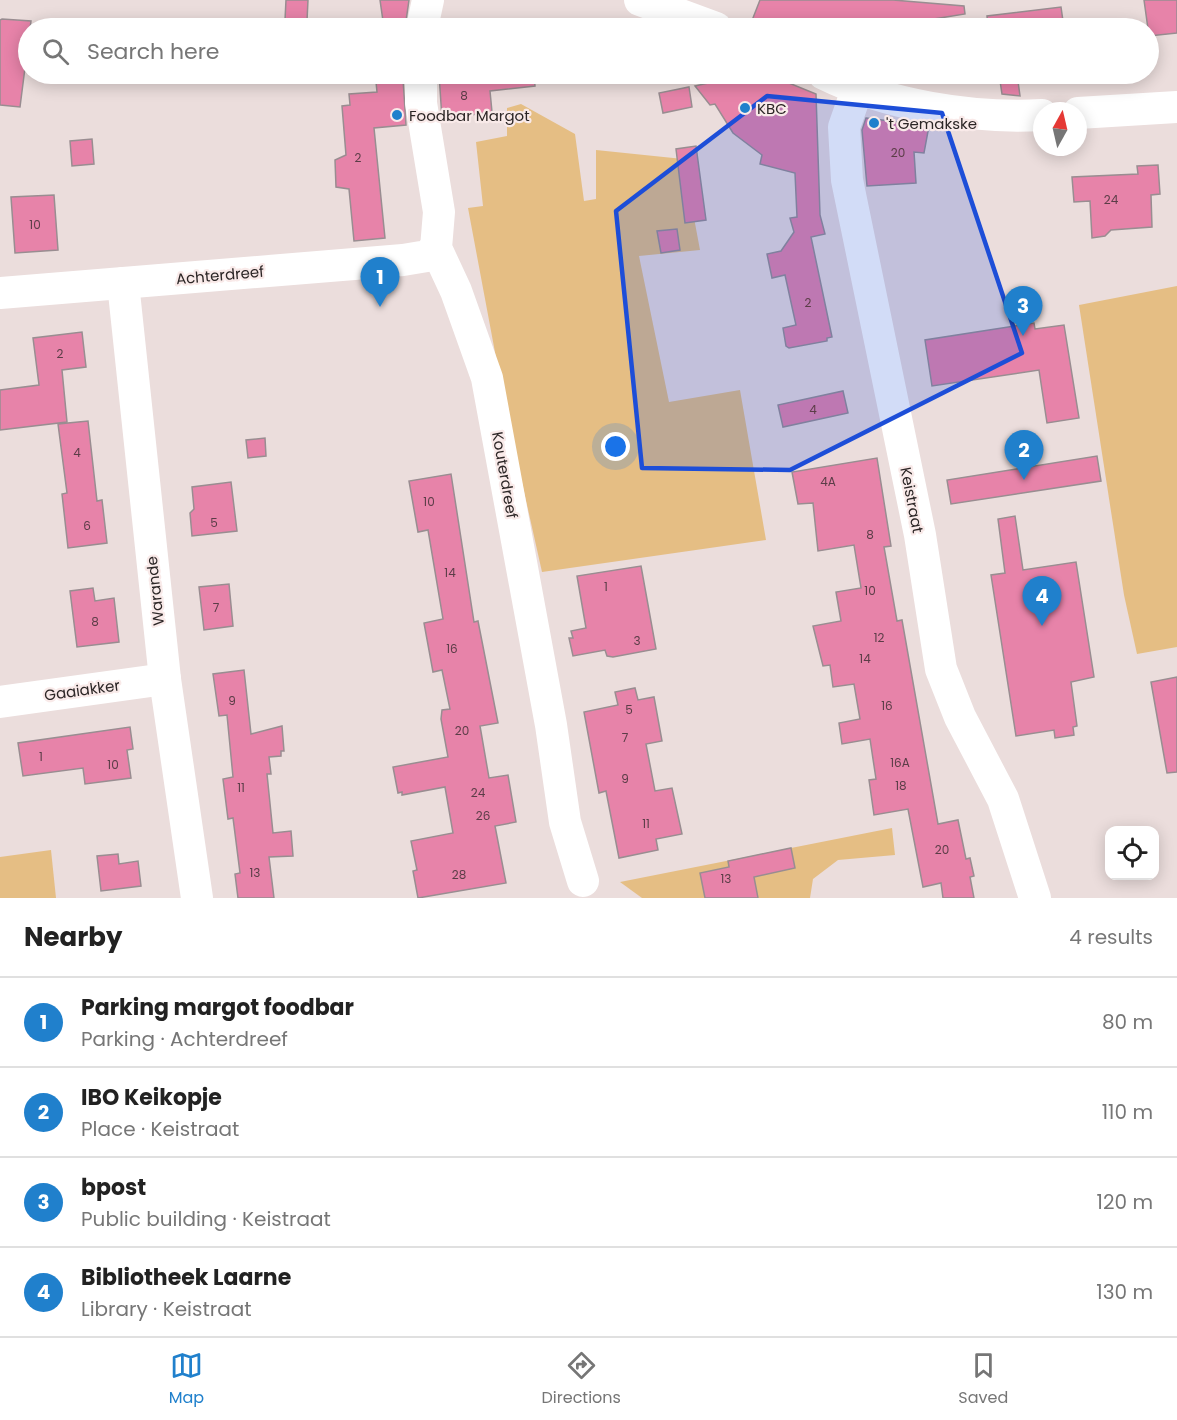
<!DOCTYPE html>
<meta charset="utf-8">
<style>
:root{--surface:#fff;--page:#f6f6f6;--text:#222;--muted:#767676;--line:#e0e0e0;--accent:#2080cc}
body{margin:0;font-family:Poppins,sans-serif;background:var(--page);color:var(--text)}
.controls{position:absolute;right:18px;bottom:18px;display:grid;overflow:hidden;border-radius:12px;box-shadow:0 3px 15px #0003}
.controls button{width:54px;height:54px;display:grid;place-items:center;padding:0;border:0;border-bottom:2px solid var(--line);background:var(--surface);color:var(--text);font:30px sans-serif}
.compass{position:absolute;left:1033px;top:102px;width:54px;height:54px;border-radius:50%;background:var(--surface);box-shadow:0 3px 15px #0003;rotate:8deg}
.you{position:absolute;left:616px;top:447px;width:21px;height:21px;margin:-15px;border:4px solid #fff;border-radius:50%;background:#1a73e8;box-shadow:0 0 0 9px #1a73e833}
.badge{display:grid;place-items:center;width:39px;height:39px;border-radius:50%;background:var(--accent);color:#fff;font-size:20px;font-weight:700}
.pin{position:absolute;translate:-50% -50px;filter:drop-shadow(0 2px 3px #0008)}
.pin::after{content:'';position:absolute;top:32px;width:21px;height:18px;background:inherit;clip-path:polygon(0 0,100% 0,50% 100%)}
.list{margin:0;padding:0;list-style:none}
h2{display:flex;justify-content:space-between;align-items:center;height:78px;margin:0;padding:0 24px;font-size:26px}
h2 small{font-size:20px;font-weight:400;color:var(--muted)}
.list li{display:grid;grid-template-columns:39px 1fr auto;gap:18px;align-items:center;box-sizing:border-box;height:90px;padding:0 24px;border-top:2px solid var(--line)}
.list b{display:block;font-size:22px;white-space:nowrap}
.list p{margin:0;font-size:20px;white-space:nowrap;color:var(--muted)}
.list em{font-size:20px;font-style:normal;color:var(--muted)}
.icon{flex:none;width:33px;height:33px;fill:none;stroke:currentColor;stroke-width:2;stroke-linecap:round;stroke-linejoin:round}
.map{position:relative;flex:none;width:1177px;height:898px;overflow:hidden}
.search{position:absolute;background:var(--surface);box-shadow:0 3px 15px #0003;left:18px;right:18px;top:18px;height:66px;display:flex;align-items:center;gap:15px;box-sizing:border-box;padding:0 21px;border-radius:33px;color:var(--muted);font-size:22px}
.sheet{height:438px;background:var(--surface)}
nav{display:flex;justify-content:space-around;align-items:center;box-sizing:border-box;height:84px;border-top:2px solid var(--line);background:var(--surface);font-size:16px;color:var(--muted)}
nav a{display:grid;justify-items:center;gap:3px}
nav .on{color:var(--accent)}
.map>svg:first-child{display:block}
</style>
<div class="map">
<svg width="1177" height="898" viewBox="0 0 1177 898">
<rect width="100%" height="100%" fill="#ebdddc"/>
<g fill="#e5be84">
<path d="M 521,104 L 575,134 L 584,201 L 596,199 L 596,150 L 683,159 L 700,250 L 639,256 L 669,402 L 740,390 L 766,540 L 542,572 L 506,411 L 468,208 L 483,206 L 476,142 L 507,136 L 507,108 Z"/>
<path d="M 1177,286 L 1177,647 L 1137,654 L 1124,595 L 1079,305 Z"/>
<path d="M 892,828 L 895,855 L 838,860 L 813,879 L 810,898 L 642,898 L 620,882 Z"/>
<path d="M 51,850 L 56,898 L 0,898 L 0,857 Z"/>
</g>
<g fill="#e783a9" stroke="#998d91" stroke-width="1.5">
<path d="M 286,0 L 308,0 L 307,21 L 285,20 Z"/>
<path d="M 380,0 L 409,0 L 405,28 L 384,28 Z"/>
<path d="M 760,0 L 893,0 L 964,6 L 965,14 L 928,20 L 927,28 L 763,28 L 751,23 Z"/>
<path d="M 1144,0 L 1177,0 L 1177,33 L 1149,36 Z"/>
<path d="M 1061,7 L 1064,28 L 988,28 L 987,16 Z"/>
<path d="M 2,19 L 31,21 L 20,107 L 0,105 L 0,20 Z"/>
<path d="M 439,74 L 534,74 L 535,86 L 490,91 L 492,112 L 442,119 Z"/>
<path d="M 713,74 L 744,74 L 766,78 L 767,74 L 816,94 L 820,215 L 825,234 L 811,237 L 832,337 L 827,338 L 827,341 L 789,348 L 786,346 L 783,328 L 796,325 L 785,275 L 772,278 L 767,254 L 781,251 L 794,232 L 790,218 L 797,217 L 795,173 L 760,164 L 762,155 L 733,133 L 715,104 L 710,105 L 695,86 L 713,82 Z"/>
<path d="M 999,74 L 1017,74 L 1020,96 L 1002,94 Z"/>
<path d="M 403,79 L 406,125 L 374,128 L 385,238 L 354,241 L 349,189 L 336,187 L 335,160 L 346,155 L 342,106 L 350,105 L 349,94 L 377,92 L 376,82 Z"/>
<path d="M 689,87 L 692,107 L 663,113 L 659,93 Z"/>
<path d="M 866,118 L 929,126 L 924,153 L 914,152 L 916,183 L 867,186 L 862,130 Z"/>
<path d="M 92,139 L 94,164 L 72,166 L 70,141 Z"/>
<path d="M 696,146 L 706,220 L 685,223 L 676,149 Z"/>
<path d="M 1158,165 L 1160,194 L 1151,195 L 1152,227 L 1111,230 L 1105,236 L 1092,238 L 1090,201 L 1074,202 L 1072,177 L 1138,174 L 1137,166 Z"/>
<path d="M 54,195 L 58,250 L 15,253 L 11,197 Z"/>
<path d="M 677,229 L 680,250 L 661,253 L 657,231 Z"/>
<path d="M 1034,323 L 1035,329 L 1064,325 L 1079,418 L 1047,423 L 1039,370 L 932,386 L 925,340 Z"/>
<path d="M 82,332 L 86,367 L 62,370 L 67,422 L 0,430 L 0,390 L 39,385 L 33,338 Z"/>
<path d="M 843,391 L 848,413 L 783,427 L 778,405 Z"/>
<path d="M 88,421 L 97,501 L 102,500 L 107,543 L 68,548 L 62,494 L 67,493 L 58,424 Z"/>
<path d="M 265,438 L 266,456 L 248,458 L 246,440 Z"/>
<path d="M 1097,456 L 1101,481 L 951,504 L 947,480 Z"/>
<path d="M 877,458 L 891,546 L 884,547 L 897,621 L 902,620 L 938,824 L 958,820 L 966,859 L 970,858 L 974,876 L 970,877 L 974,898 L 943,898 L 941,883 L 923,887 L 908,809 L 874,815 L 869,780 L 876,779 L 870,739 L 842,744 L 839,723 L 860,719 L 854,684 L 833,687 L 830,665 L 823,666 L 813,626 L 841,621 L 836,592 L 861,588 L 854,545 L 818,551 L 813,503 L 798,504 L 792,472 Z"/>
<path d="M 451,474 L 474,622 L 478,621 L 498,723 L 480,726 L 489,778 L 508,775 L 516,822 L 495,826 L 506,883 L 418,898 L 413,871 L 417,870 L 411,841 L 453,833 L 445,787 L 402,795 L 402,792 L 398,793 L 393,767 L 448,757 L 441,719 L 442,710 L 450,709 L 442,670 L 433,672 L 424,623 L 443,619 L 428,530 L 418,532 L 409,481 Z"/>
<path d="M 231,482 L 237,531 L 192,536 L 190,513 L 194,509 L 192,487 Z"/>
<path d="M 1015,516 L 1023,570 L 1076,562 L 1094,677 L 1071,682 L 1077,726 L 1073,727 L 1074,735 L 1055,738 L 1054,730 L 1016,736 L 991,575 L 1005,573 L 998,519 Z"/>
<path d="M 641,566 L 656,649 L 613,657 L 607,656 L 605,650 L 573,656 L 569,638 L 573,638 L 571,631 L 586,628 L 577,576 Z"/>
<path d="M 229,584 L 233,626 L 204,630 L 199,587 Z"/>
<path d="M 93,588 L 95,601 L 114,598 L 119,642 L 77,647 L 70,591 Z"/>
<path d="M 244,670 L 251,734 L 282,726 L 284,751 L 281,751 L 281,756 L 269,757 L 271,774 L 267,774 L 273,833 L 291,831 L 293,856 L 269,857 L 274,898 L 238,898 L 235,874 L 240,873 L 233,818 L 228,819 L 223,779 L 233,777 L 227,715 L 219,716 L 213,674 Z"/>
<path d="M 1177,677 L 1177,772 L 1167,773 L 1151,682 Z"/>
<path d="M 635,688 L 638,700 L 654,697 L 662,741 L 646,744 L 655,791 L 672,788 L 682,834 L 656,839 L 658,850 L 619,858 L 606,791 L 599,793 L 584,712 L 618,705 L 615,692 Z"/>
<path d="M 130,727 L 133,749 L 127,750 L 131,778 L 85,784 L 83,768 L 23,776 L 18,743 Z"/>
<path d="M 791,848 L 795,868 L 754,877 L 758,898 L 705,898 L 700,873 L 729,867 L 728,861 Z"/>
<path d="M 118,854 L 119,864 L 138,861 L 141,886 L 101,891 L 97,856 Z"/>
</g>
<g fill="none" stroke-linecap="round" stroke-linejoin="round">
<g stroke="#fff" stroke-width="32">
<path d="M 640,0 L 716,28"/>
<path d="M 422,28 L 428,0"/>
<path d="M 421,74 L 421,103 L 439,212 L 436,248 L 456,291 L 487,378 L 551,725 L 565,822 L 583,881"/>
<path d="M 824,74 C 887,105 972,119 1042,115"/>
<path d="M 857,90 L 844,127 L 847,180 L 920,535 L 941,669 L 960,717 L 1003,799 L 1035,898"/>
<path d="M 1078,113 L 1177,107"/>
<path d="M 123,283 L 165,679 L 197,898"/>
<path d="M 0,293 L 403,260 L 427,256 L 436,248"/>
<path d="M 0,702 L 165,679"/>
</g>
</g>
<path fill="#1d4ed8" fill-opacity="0.2" stroke="#1d4ed8" stroke-width="4.5" stroke-linejoin="round" d="M 767,96 L 942,113 L 1022,353 L 790,470 L 642,468 L 616,211 Z"/>
<g fill="#2080cc" stroke="#f9eae9" stroke-width="2">
<circle cx="745" cy="108" r="6"/>
<circle cx="397" cy="115" r="6"/>
<circle cx="874" cy="123" r="6"/>
</g>
<g text-anchor="middle" dominant-baseline="central" stroke-width="4.5" stroke-linejoin="round" paint-order="stroke">
<g font-size="12" fill="#5b3d47">
<text x="464" y="95">8</text>
<text x="898" y="152">20</text>
<text x="358" y="157">2</text>
<text x="1111" y="199">24</text>
<text x="35" y="224">10</text>
<text x="808" y="302">2</text>
<text x="60" y="353">2</text>
<text x="813" y="409">4</text>
<text x="77" y="452">4</text>
<text x="828" y="481">4A</text>
<text x="429" y="501">10</text>
<text x="214" y="522">5</text>
<text x="87" y="525">6</text>
<text x="870" y="534">8</text>
<text x="450" y="572">14</text>
<text x="606" y="586">1</text>
<text x="870" y="590">10</text>
<text x="216" y="607">7</text>
<text x="95" y="621">8</text>
<text x="879" y="637">12</text>
<text x="637" y="640">3</text>
<text x="452" y="648">16</text>
<text x="865" y="658">14</text>
<text x="232" y="700">9</text>
<text x="887" y="705">16</text>
<text x="629" y="709">5</text>
<text x="462" y="730">20</text>
<text x="625" y="737">7</text>
<text x="41" y="756">1</text>
<text x="900" y="762">16A</text>
<text x="113" y="764">10</text>
<text x="625" y="778">9</text>
<text x="901" y="785">18</text>
<text x="241" y="787">11</text>
<text x="478" y="792">24</text>
<text x="483" y="815">26</text>
<text x="646" y="823">11</text>
<text x="942" y="849">20</text>
<text x="255" y="872">13</text>
<text x="459" y="874">28</text>
<text x="726" y="878">13</text>
</g>
<g font-size="15" fill="#2c2626" stroke="#f9eae9" text-anchor="start">
<text x="757" y="108">KBC</text>
<text x="409" y="115">Foodbar Margot</text>
<text x="886" y="123">'t Gemakske</text>
</g>
<g font-size="15" fill="#2c2626" stroke="#f9eae9">
<text transform="translate(220 275) rotate(-5)">Achterdreef</text>
<text transform="translate(505 475) rotate(80)">Kouterdreef</text>
<text transform="translate(912 500) rotate(79)">Keistraat</text>
<text transform="translate(155 591) rotate(-96)">Warande</text>
<text transform="translate(82 690) rotate(-8)">Gaaiakker</text>
</g>
</g>
</svg>
<div class="controls">
<button><svg class="icon" aria-label="locate" viewBox="0 0 24 24"><circle cx="12" cy="12" r="6"/><path d="M12 2v4M12 18v4M2 12h4M18 12h4"/></svg></button>
</div>
<svg class="compass" viewBox="-18 -18 36 36"><path d="M0-13l5 13h-10z" fill="#e53935"/><path d="M0 13l5-13h-10z" fill="#767676"/></svg>
<div class="you"></div>
<div class="pin badge" style="left:380px;top:307px">1</div>
<div class="pin badge" style="left:1024px;top:480px">2</div>
<div class="pin badge" style="left:1023px;top:336px">3</div>
<div class="pin badge" style="left:1042px;top:626px">4</div>
<div class="search"><svg class="icon" aria-label="search" viewBox="0 0 24 24"><circle cx="10" cy="10" r="6"/><path d="M15 15l6 6"/></svg>Search here</div>
</div>
<section class="sheet">
<h2>Nearby<small>4 results</small></h2>
<ul class="list">
<li><span class="badge">1</span><div><b>Parking margot foodbar</b><p>Parking · Achterdreef</p></div><em>80 m</em></li>
<li><span class="badge">2</span><div><b>IBO Keikopje</b><p>Place · Keistraat</p></div><em>110 m</em></li>
<li><span class="badge">3</span><div><b>bpost</b><p>Public building · Keistraat</p></div><em>120 m</em></li>
<li><span class="badge">4</span><div><b>Bibliotheek Laarne</b><p>Library · Keistraat</p></div><em>130 m</em></li>
</ul>
</section>
<nav>
<a class="on"><svg class="icon" aria-label="map" viewBox="0 0 24 24"><path d="M3 6l6-2 6 2 6-2v14l-6 2-6-2-6 2zM9 4v14M15 6v14"/></svg>Map</a>
<a><svg class="icon" aria-label="directions" viewBox="0 0 24 24"><path d="M12 3l9 9-9 9-9-9zM9 14v-3h6M13 9l2 2-2 2"/></svg>Directions</a>
<a><svg class="icon" aria-label="saved" viewBox="0 0 24 24"><path d="M7 4h10v16l-5-4-5 4z"/></svg>Saved</a>
</nav>
